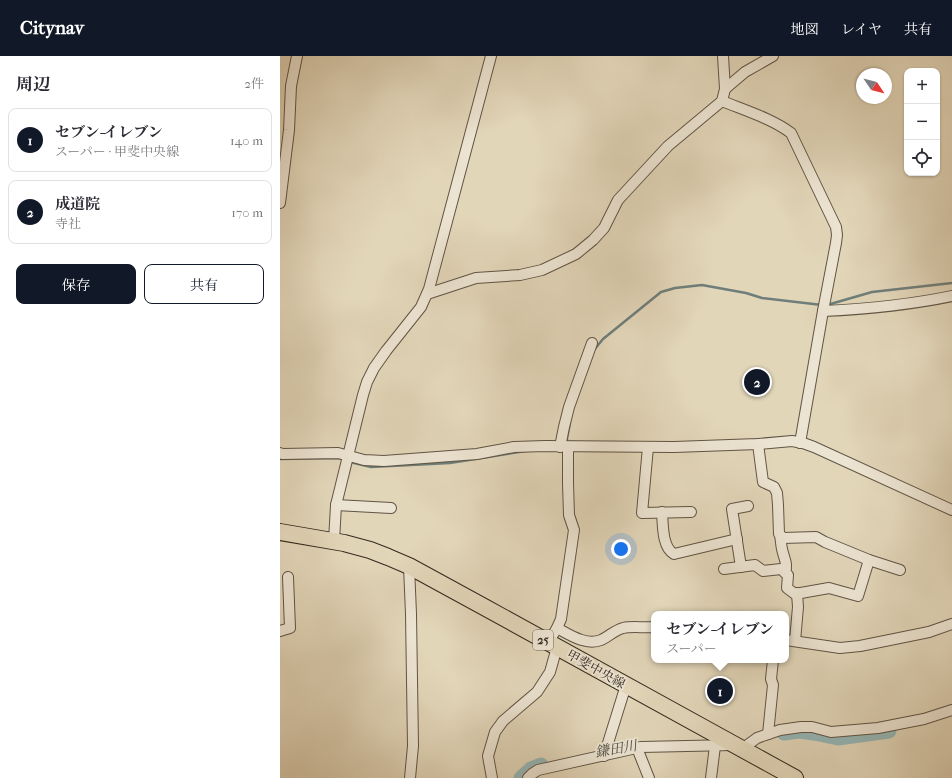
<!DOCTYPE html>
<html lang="ja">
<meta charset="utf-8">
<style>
:root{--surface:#fff;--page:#f7f7f7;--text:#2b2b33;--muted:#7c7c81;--line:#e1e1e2;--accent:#111827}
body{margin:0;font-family:"IM FELL French Canon","Noto Serif JP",serif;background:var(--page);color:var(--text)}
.controls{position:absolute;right:12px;top:12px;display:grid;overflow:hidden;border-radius:8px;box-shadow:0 1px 3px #0004}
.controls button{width:36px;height:36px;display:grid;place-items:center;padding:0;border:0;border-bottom:1px solid var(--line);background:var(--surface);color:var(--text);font:20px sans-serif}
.compass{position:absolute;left:576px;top:12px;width:36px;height:36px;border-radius:50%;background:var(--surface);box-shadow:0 1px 3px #0004;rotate:125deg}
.you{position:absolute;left:341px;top:493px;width:14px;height:14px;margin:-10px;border:3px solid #fff;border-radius:50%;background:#1a73e8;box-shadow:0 0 0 6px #1a73e833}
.badge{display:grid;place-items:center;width:26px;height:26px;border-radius:50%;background:var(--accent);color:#fff;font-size:13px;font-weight:700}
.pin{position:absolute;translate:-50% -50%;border:2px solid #fff;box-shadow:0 1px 4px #0006}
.popup{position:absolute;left:371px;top:555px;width:138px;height:52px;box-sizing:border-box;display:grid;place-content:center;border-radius:8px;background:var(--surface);filter:drop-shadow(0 1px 3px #0005);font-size:13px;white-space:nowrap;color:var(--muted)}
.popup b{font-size:15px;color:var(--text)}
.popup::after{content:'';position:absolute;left:50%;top:100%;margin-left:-8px;border:8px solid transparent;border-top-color:var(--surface)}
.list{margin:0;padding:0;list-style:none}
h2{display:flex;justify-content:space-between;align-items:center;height:52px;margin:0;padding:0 16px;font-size:17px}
h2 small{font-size:13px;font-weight:400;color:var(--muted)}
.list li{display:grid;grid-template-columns:26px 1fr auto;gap:12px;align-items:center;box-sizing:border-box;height:64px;margin:0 8px 8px;padding:0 8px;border:1px solid var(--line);border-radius:8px}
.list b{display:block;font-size:15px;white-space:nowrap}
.list p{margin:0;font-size:13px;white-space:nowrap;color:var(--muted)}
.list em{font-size:13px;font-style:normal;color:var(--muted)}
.actions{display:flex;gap:8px;padding:12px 16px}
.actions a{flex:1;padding:9px 0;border:1px solid var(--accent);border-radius:8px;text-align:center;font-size:14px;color:var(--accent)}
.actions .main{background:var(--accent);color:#fff}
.icon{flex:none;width:22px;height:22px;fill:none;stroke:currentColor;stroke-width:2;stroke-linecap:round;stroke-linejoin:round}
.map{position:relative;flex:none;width:672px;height:722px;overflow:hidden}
header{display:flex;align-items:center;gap:24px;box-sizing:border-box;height:56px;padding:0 20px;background:var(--accent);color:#fff}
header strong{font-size:19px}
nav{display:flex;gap:22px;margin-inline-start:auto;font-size:14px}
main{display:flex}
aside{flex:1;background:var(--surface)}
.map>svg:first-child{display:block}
</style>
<header>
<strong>Citynav</strong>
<nav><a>地図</a><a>レイヤ</a><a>共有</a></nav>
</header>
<main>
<aside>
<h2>周辺<small>2件</small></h2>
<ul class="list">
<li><span class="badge">1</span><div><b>セブン-イレブン</b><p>スーパー · 甲斐中央線</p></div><em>140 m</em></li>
<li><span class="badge">2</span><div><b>成道院</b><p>寺社</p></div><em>170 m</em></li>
</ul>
<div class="actions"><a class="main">保存</a><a>共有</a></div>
</aside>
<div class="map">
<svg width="672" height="722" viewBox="0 0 672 722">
<rect width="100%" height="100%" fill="#e2d6b9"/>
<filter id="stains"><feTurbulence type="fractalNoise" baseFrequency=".005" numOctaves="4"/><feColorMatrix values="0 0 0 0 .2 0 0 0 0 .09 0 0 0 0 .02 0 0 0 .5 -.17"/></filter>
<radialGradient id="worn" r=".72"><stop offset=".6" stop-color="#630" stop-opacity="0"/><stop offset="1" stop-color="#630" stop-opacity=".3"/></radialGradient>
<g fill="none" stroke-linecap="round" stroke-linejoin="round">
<g stroke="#6f7e7a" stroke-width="2.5">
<path d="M 547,249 L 592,236 L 672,227"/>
<path d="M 314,294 L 323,283 L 381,236 L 395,232 L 422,229 L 466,237 L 482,242 L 542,249"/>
<path d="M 287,388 L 287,382 L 290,367"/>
<path d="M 0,403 L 59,402 L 65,404"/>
<path d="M 70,406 L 91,411 L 170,407 L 245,395"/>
</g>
<g stroke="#96b7b7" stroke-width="15">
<path d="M 504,677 L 519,675 L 534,677 L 558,682 L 609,675"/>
<path d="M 241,722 L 251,713 L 261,709"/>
</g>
<g stroke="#605445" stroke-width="12">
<g id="street">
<path d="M 445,33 L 465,16 L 493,0"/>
<path d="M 442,45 C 464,54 493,63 511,77 L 556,171 L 557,179 L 556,187 L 543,255 L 520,387"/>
<path d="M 0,147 L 9,74 L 11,30 L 17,0"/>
<path d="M 147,238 L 196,222 L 240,219 L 262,214 L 296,198 L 313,184 L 324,172 L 338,144 L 388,90 L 442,45 L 445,33 L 443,0"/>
<path d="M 543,255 C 586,253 629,249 672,240"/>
<path d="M 478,388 L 483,426 L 494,431 L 497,437 L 498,449 L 499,478 L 503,482 L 536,481 L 545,486 L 589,504 L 620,514"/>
<path d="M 280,391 L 284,371 L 289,351 L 312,287"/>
<path d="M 368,391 L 362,457 L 411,456"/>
<path d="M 0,397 L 2,398 L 58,397 L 84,404 L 104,405 L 197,398 L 234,391 L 265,390 L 394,391 L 478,388 L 512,385 L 523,387 L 534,391 L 672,454"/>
<path d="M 56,449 L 111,452"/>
<path d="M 382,456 C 383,469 382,491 394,498 L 457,483"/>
<path d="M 500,479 C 501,484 501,489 502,493 C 504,503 508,507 505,517"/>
<path d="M 54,485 L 56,449 L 83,339 L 87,326 L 94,312 L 106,295 L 141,251 L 149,233 L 211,0"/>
<path d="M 129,510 L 131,558 L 133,690 L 130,722"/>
<path d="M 461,511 L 452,453 L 468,450"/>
<path d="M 444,513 L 475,509 L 483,515 L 501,513 L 508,519 L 507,532 L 515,538 L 549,532 L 578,540 L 589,504"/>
<path d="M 277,572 C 290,579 306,590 321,584 C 328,581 335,574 343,572 C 352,570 364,572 374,571"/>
<path d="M 0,575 L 10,572 L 8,521"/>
<path d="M 506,584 L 560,592 L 580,590 L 649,576 L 672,568"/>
<path d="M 515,585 L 518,551 L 517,537"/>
<path d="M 268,587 L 277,572 L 281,563 L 294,474 L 289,459 L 288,427 L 288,391"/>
<path d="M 488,678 L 493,629 L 491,623 L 493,604"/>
<path d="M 357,692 L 369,722"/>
<path d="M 462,693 L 477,682 L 500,674 L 521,671 L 532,671 L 551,676 L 598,672 L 644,663 L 672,654"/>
<path d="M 324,700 L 346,629"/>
<path d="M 212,722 L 208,700 L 215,676 L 223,665 L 257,636 L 270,616 L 277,591"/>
<path d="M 248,722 L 252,718 L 258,714 L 361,691 L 453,689"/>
<path d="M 431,722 L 435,690"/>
</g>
</g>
<g stroke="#34291e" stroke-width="18">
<path id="primary" d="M 0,476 L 64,487 L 90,494 L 108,501 L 129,510 L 206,552 L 515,722"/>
</g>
<use href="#street" stroke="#ece4d2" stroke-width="10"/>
<use href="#primary" stroke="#e2d6b9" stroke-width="16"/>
</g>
<g text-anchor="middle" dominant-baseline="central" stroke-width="3.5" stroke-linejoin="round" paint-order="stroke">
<rect fill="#ece4d2" stroke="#6b6154" stroke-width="1" x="253" y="574" width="20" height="20" rx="3"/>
<g font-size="12" font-weight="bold" fill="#34291e">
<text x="263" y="584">25</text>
</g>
<g font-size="13" fill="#34291e" stroke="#ece4d2">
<text transform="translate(316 613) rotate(29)">甲斐中央線</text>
</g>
<g font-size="14" font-style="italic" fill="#4c4c44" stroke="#ece4d2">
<text transform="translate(336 693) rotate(-10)">鎌田川</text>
</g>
</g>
<rect width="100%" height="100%" filter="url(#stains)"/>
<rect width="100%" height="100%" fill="url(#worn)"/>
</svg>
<div class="controls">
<button>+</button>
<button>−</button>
<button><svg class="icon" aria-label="locate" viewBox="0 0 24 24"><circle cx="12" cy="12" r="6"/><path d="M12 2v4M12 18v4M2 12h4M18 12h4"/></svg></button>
</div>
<svg class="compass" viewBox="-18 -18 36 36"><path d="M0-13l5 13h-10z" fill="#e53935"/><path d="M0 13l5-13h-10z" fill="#7c7c81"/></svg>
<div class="you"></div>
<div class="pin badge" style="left:440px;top:635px">1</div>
<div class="popup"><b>セブン-イレブン</b>スーパー</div>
<div class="pin badge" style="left:477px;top:326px">2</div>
</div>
</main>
